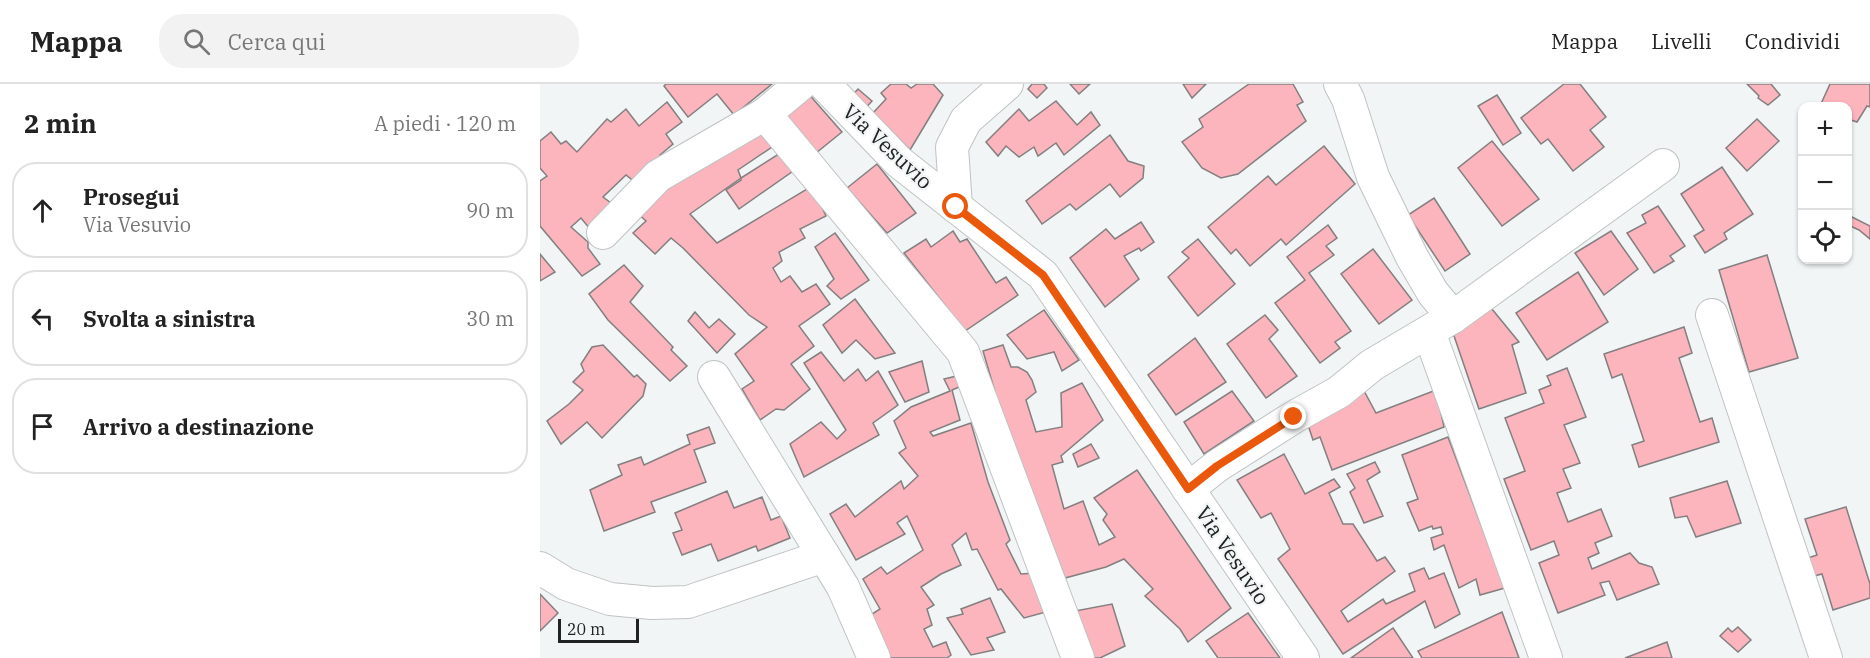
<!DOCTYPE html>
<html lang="it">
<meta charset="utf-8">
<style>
:root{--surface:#fff;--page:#f2f2f2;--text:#222;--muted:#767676;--line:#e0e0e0}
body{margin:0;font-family:"IBM Plex Serif",serif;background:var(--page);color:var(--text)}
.controls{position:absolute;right:18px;top:18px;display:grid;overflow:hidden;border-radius:12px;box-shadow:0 2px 4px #0004}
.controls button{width:54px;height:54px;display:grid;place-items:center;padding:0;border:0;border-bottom:2px solid var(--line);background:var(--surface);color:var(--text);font:30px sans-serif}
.scale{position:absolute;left:18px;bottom:15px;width:81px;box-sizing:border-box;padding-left:6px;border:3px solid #212323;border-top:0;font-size:16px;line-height:21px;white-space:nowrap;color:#212323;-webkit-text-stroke:4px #f1f5f5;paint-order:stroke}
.stop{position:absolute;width:18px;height:18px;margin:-14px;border:4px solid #ea580c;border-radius:50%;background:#fff}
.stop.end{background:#ea580c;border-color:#fff;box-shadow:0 2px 6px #0008}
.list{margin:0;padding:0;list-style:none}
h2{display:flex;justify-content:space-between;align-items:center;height:78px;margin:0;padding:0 24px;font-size:26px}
h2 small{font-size:20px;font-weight:400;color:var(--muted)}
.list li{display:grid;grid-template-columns:39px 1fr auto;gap:18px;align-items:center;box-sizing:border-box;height:96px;margin:0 12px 12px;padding:0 12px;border:2px solid var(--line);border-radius:24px}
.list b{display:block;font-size:22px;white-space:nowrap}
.list p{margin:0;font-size:20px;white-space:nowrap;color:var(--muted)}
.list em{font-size:20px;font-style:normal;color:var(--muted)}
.icon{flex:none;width:33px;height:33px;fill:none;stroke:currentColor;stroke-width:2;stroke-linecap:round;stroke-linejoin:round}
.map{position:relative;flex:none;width:1330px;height:574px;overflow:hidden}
header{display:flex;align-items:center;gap:36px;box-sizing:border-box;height:84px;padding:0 30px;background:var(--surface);border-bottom:2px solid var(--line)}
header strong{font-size:28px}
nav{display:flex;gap:33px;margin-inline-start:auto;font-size:21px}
.search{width:420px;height:54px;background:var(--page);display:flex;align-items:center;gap:15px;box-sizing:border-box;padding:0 21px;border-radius:24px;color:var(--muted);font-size:22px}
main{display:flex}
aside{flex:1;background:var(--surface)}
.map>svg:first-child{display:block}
</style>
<header>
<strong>Mappa</strong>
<div class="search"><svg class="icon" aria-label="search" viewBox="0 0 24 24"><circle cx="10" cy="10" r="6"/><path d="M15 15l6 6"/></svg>Cerca qui</div>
<nav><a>Mappa</a><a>Livelli</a><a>Condividi</a></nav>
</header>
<main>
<aside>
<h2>2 min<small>A piedi · 120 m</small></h2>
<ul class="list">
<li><svg class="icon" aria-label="ahead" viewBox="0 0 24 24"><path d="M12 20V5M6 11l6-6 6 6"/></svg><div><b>Prosegui</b><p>Via Vesuvio</p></div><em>90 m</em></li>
<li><svg class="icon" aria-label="left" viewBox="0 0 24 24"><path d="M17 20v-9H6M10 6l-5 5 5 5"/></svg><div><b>Svolta a sinistra</b></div><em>30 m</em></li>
<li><svg class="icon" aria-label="arrive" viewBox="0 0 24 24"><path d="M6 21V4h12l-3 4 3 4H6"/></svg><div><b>Arrivo a destinazione</b></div></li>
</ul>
</aside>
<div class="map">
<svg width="1330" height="574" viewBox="0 0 1330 574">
<rect width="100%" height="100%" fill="#f1f5f5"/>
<g fill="#fcb4bd" stroke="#837f80" stroke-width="1.5">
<path d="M 126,0 L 232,0 L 194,31 L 177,10 L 148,33 L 124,2 Z"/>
<path d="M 351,0 L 366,0 L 371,4 L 377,0 L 393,0 L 403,11 L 370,66 L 333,29 L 346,15 L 341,9 Z"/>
<path d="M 492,0 L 504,0 L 507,4 L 497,14 L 488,5 Z"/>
<path d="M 530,0 L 550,0 L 539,10 Z"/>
<path d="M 643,0 L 666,0 L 652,14 Z"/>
<path d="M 709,0 L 753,0 L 763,18 L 757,21 L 766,37 L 698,90 L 681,94 L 662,84 L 642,58 L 663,43 L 659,35 Z"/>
<path d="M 1024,0 L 1040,0 L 1066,33 L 1050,46 L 1064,63 L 1033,87 L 1008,55 L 1001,60 L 981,34 Z"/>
<path d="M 1207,0 L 1231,0 L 1240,11 L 1228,21 L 1218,14 L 1219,12 Z"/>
<path d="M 1290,0 L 1330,0 L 1330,23 L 1327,22 L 1317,38 L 1308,35 L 1308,22 L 1280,22 Z"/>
<path d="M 318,5 L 332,17 L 323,27 L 310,14 Z"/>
<path d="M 266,7 L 302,48 L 276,69 L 240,28 Z"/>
<path d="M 957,11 L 981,49 L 963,61 L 938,22 Z"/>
<path d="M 516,17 L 537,41 L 551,28 L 560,41 L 524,71 L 516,59 L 498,72 L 494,63 L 479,73 L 466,62 L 458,72 L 446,58 L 479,25 L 489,37 Z"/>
<path d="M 127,18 L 142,38 L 126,50 L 133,60 L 120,71 L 125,76 L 96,99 L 86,91 L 63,113 L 75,122 L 50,145 L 41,134 L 31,143 L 48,158 L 48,164 L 60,180 L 42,192 L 0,142 L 0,97 L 7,92 L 0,84 L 0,57 L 11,48 L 21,60 L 26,57 L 37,68 L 67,35 L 71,38 L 86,25 L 99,42 Z"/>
<path d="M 1217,35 L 1239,57 L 1207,87 L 1186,64 Z"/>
<path d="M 219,37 L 235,61 L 198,86 L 201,94 L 150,130 L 177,159 L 272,102 L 286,132 L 260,145 L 265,154 L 239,168 L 242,177 L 233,184 L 241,198 L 250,192 L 262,208 L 276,200 L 290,220 L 259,242 L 274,262 L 251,280 L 270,305 L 244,326 L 236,325 L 220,336 L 202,305 L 214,297 L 195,270 L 227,243 L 209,231 L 143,164 L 131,154 L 115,170 L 93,149 L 106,137 L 94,126 Z"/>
<path d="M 570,51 L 588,77 L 604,82 L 603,94 L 580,113 L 570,100 L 536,126 L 530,120 L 502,140 L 486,117 Z"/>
<path d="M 952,57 L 999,115 L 962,142 L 918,84 Z"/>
<path d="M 784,62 L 815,100 L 746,161 L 741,155 L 710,182 L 696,165 L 691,170 L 668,143 L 728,92 L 736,101 Z"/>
<path d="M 245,66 L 256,85 L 199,125 L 186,106 L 201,96 L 201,94 Z"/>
<path d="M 337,80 L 376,129 L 347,149 L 307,104 Z"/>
<path d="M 1182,83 L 1213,130 L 1184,149 L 1187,155 L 1165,169 L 1154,152 L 1164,146 L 1141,110 Z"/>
<path d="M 894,114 L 930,170 L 905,187 L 868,131 Z"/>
<path d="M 1118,122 L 1145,162 L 1130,172 L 1134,177 L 1114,189 L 1087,149 L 1106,139 L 1102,131 Z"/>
<path d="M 1308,131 L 1330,142 L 1330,155 L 1319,146 L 1308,141 Z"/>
<path d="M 601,138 L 614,158 L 601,167 L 599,164 L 584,172 L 599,195 L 565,223 L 530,174 L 566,145 L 575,155 Z"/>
<path d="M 788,141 L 797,154 L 786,162 L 794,171 L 769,189 L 811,247 L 795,258 L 800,264 L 780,279 L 735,219 L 765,196 L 747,173 Z"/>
<path d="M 413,147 L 420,158 L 427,155 L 456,199 L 466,193 L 478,211 L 425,247 L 364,169 L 386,155 L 391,163 Z"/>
<path d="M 1071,147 L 1098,185 L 1064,211 L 1035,169 Z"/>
<path d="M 295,149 L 329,196 L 301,215 L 287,202 L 294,195 L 275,163 Z"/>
<path d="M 658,155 L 695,200 L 658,232 L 628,193 L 649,174 L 642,168 Z"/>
<path d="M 833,165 L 872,216 L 839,240 L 801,190 Z"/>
<path d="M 0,170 L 15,188 L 0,197 Z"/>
<path d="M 1227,171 L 1258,274 L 1209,288 L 1179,186 Z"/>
<path d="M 84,181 L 103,202 L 90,218 L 133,263 L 131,266 L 147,282 L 130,297 L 68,236 L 49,210 Z"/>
<path d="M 1038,188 L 1068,238 L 1007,276 L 976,229 Z"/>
<path d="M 315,215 L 355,269 L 335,275 L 316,256 L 302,269 L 283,241 Z"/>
<path d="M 947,219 L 979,258 L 972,261 L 986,309 L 939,325 L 912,246 Z"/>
<path d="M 504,226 L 539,276 L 522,287 L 514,268 L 487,275 L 467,251 Z"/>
<path d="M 155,228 L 169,244 L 179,235 L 195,250 L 177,269 L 148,237 Z"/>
<path d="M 725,231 L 738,246 L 729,255 L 757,292 L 726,314 L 687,260 Z"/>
<path d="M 1144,243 L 1152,269 L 1139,274 L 1160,338 L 1172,334 L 1179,358 L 1099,383 L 1092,361 L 1104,357 L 1082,290 L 1072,294 L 1064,270 Z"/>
<path d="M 655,254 L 686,298 L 636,331 L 608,291 Z"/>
<path d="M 63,261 L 94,293 L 97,291 L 106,300 L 103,312 L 62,354 L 47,338 L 21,360 L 7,337 L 29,320 L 43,306 L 33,298 L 44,287 L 41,280 L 52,263 Z"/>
<path d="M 463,261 L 471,283 L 478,283 L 487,288 L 492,296 L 496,308 L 486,316 L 496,348 L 522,343 L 521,309 L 542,299 L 563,336 L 521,372 L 523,378 L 512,381 L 524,425 L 543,417 L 559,461 L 575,453 L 563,436 L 567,430 L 554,414 L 597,386 L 691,524 L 648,558 L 640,545 L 605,512 L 613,505 L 584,475 L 566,483 L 525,494 L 460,325 L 443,267 Z"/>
<path d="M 281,268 L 304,297 L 318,285 L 326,297 L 338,287 L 358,321 L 333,339 L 339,351 L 264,393 L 250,360 L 281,338 L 297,355 L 306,346 L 264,279 Z"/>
<path d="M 382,277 L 389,308 L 365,318 L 349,288 Z"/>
<path d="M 1027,284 L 1046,333 L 1024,341 L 1040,379 L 1023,385 L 1031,404 L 1017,409 L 1028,438 L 1061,425 L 1072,452 L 1055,459 L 1059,469 L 1048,474 L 1052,485 L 1090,469 L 1099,479 L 1112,483 L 1119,500 L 1077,516 L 1069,497 L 1060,499 L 1065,511 L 1018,529 L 999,479 L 1019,471 L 1014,457 L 991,466 L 964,395 L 985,387 L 965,334 L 1004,319 L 999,306 L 1011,301 L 1007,292 Z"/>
<path d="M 421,291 L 424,301 L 412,306 L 420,336 L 390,348 L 393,352 L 431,339 L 448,398 L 470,456 L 466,460 L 481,490 L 496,489 L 506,528 L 484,534 L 461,505 L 458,506 L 437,465 L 432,466 L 426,449 L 412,461 L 421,481 L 401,490 L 381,503 L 394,521 L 387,525 L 392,541 L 384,545 L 393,563 L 406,558 L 411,571 L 407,574 L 346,574 L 329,532 L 340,525 L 323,495 L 341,483 L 347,490 L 383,466 L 367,432 L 357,439 L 365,450 L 316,476 L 290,430 L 306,420 L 315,433 L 361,397 L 364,405 L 378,392 L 359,369 L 366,364 L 354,337 L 371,323 L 410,307 L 404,295 Z"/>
<path d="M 823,305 L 836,329 L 896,306 L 904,343 L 792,386 L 780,353 L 773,356 L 767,338 Z"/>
<path d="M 692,307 L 714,337 L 664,370 L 644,338 Z"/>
<path d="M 169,343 L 175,359 L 154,366 L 166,398 L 111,418 L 115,428 L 64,447 L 50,406 L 82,391 L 78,381 L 101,373 L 104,381 L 150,360 L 147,351 Z"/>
<path d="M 908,353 L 965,504 L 940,511 L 936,495 L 919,504 L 904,461 L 894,466 L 891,454 L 903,450 L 901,443 L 893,445 L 892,442 L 879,447 L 867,419 L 878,415 L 862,371 Z"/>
<path d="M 551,360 L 559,374 L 538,383 L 533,370 Z"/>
<path d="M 744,370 L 765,410 L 794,395 L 800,403 L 789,409 L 803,440 L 813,440 L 837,477 L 845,473 L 855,487 L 801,527 L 808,538 L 843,515 L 846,520 L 875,507 L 869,490 L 884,484 L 889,495 L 904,489 L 920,530 L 895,544 L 885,517 L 803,570 L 738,475 L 750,465 L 731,429 L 721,434 L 697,396 Z"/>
<path d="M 835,378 L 840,388 L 827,396 L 843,432 L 824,439 L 810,408 L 815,404 L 807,390 Z"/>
<path d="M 1187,397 L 1201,439 L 1156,453 L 1147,432 L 1135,434 L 1130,414 Z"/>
<path d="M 187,407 L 194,424 L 222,413 L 231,436 L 241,432 L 250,454 L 218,467 L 216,462 L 178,477 L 171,460 L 142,471 L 133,449 L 142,446 L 135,429 Z"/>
<path d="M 1306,423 L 1330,500 L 1330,514 L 1293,526 L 1282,490 L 1274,492 L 1268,474 L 1277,471 L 1265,435 Z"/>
<path d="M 0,510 L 18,529 L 0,547 Z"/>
<path d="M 450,514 L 465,548 L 447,554 L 454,566 L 431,571 L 407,534 L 423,530 L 421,525 Z"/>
<path d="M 572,520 L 585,562 L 560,574 L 553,574 L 535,527 Z"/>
<path d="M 962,528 L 979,574 L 882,574 L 878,567 Z"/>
<path d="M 708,529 L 740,574 L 678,574 L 666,557 Z"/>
<path d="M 1198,543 L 1211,556 L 1198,568 L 1180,552 L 1188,544 L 1192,548 Z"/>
<path d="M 853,544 L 873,574 L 811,574 Z"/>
<path d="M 1127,558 L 1132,574 L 1085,574 Z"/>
</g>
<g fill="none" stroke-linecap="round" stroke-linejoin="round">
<g stroke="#bfc3c3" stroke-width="34">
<g id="minor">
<path d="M 261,0 L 225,30 L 423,268 L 538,574"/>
<path d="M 284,0 L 359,78 L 503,191 L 763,574"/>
<path d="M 800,0 L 808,15 L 833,93 L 872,173 L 893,209 L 913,233"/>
<path d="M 416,123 L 412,63 L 426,36 L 467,0"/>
<path d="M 63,149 L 118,92 L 225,30"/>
<path d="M 1172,231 L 1286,574"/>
<path d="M 889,248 L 1006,574"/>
<path d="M 174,293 L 303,503 L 334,574"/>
<path d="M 648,405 L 677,382 L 754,333 L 799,308 L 832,281 L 913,233 L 1123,81"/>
<path d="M 0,484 L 26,500 L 70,515 L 112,519 L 148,518 L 284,472"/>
</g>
</g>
<use href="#minor" stroke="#fff" stroke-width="32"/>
</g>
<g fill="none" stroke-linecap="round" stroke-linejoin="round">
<path stroke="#ea580c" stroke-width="8" d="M 416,123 L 503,191 L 648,405 L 677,382 L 754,333"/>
</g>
<g text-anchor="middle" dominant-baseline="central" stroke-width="4.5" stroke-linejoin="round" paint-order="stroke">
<g font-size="21" fill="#212323" stroke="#f1f5f5">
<text transform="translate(348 62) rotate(43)">Via Vesuvio</text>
<text transform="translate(693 471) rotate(56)">Via Vesuvio</text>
</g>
</g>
</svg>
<div class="controls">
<button>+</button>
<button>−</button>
<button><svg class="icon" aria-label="locate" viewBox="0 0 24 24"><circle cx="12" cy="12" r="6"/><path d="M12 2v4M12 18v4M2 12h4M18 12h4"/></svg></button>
</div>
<div class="scale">20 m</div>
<div class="stop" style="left:416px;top:123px"></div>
<div class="stop end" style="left:754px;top:333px"></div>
</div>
</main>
